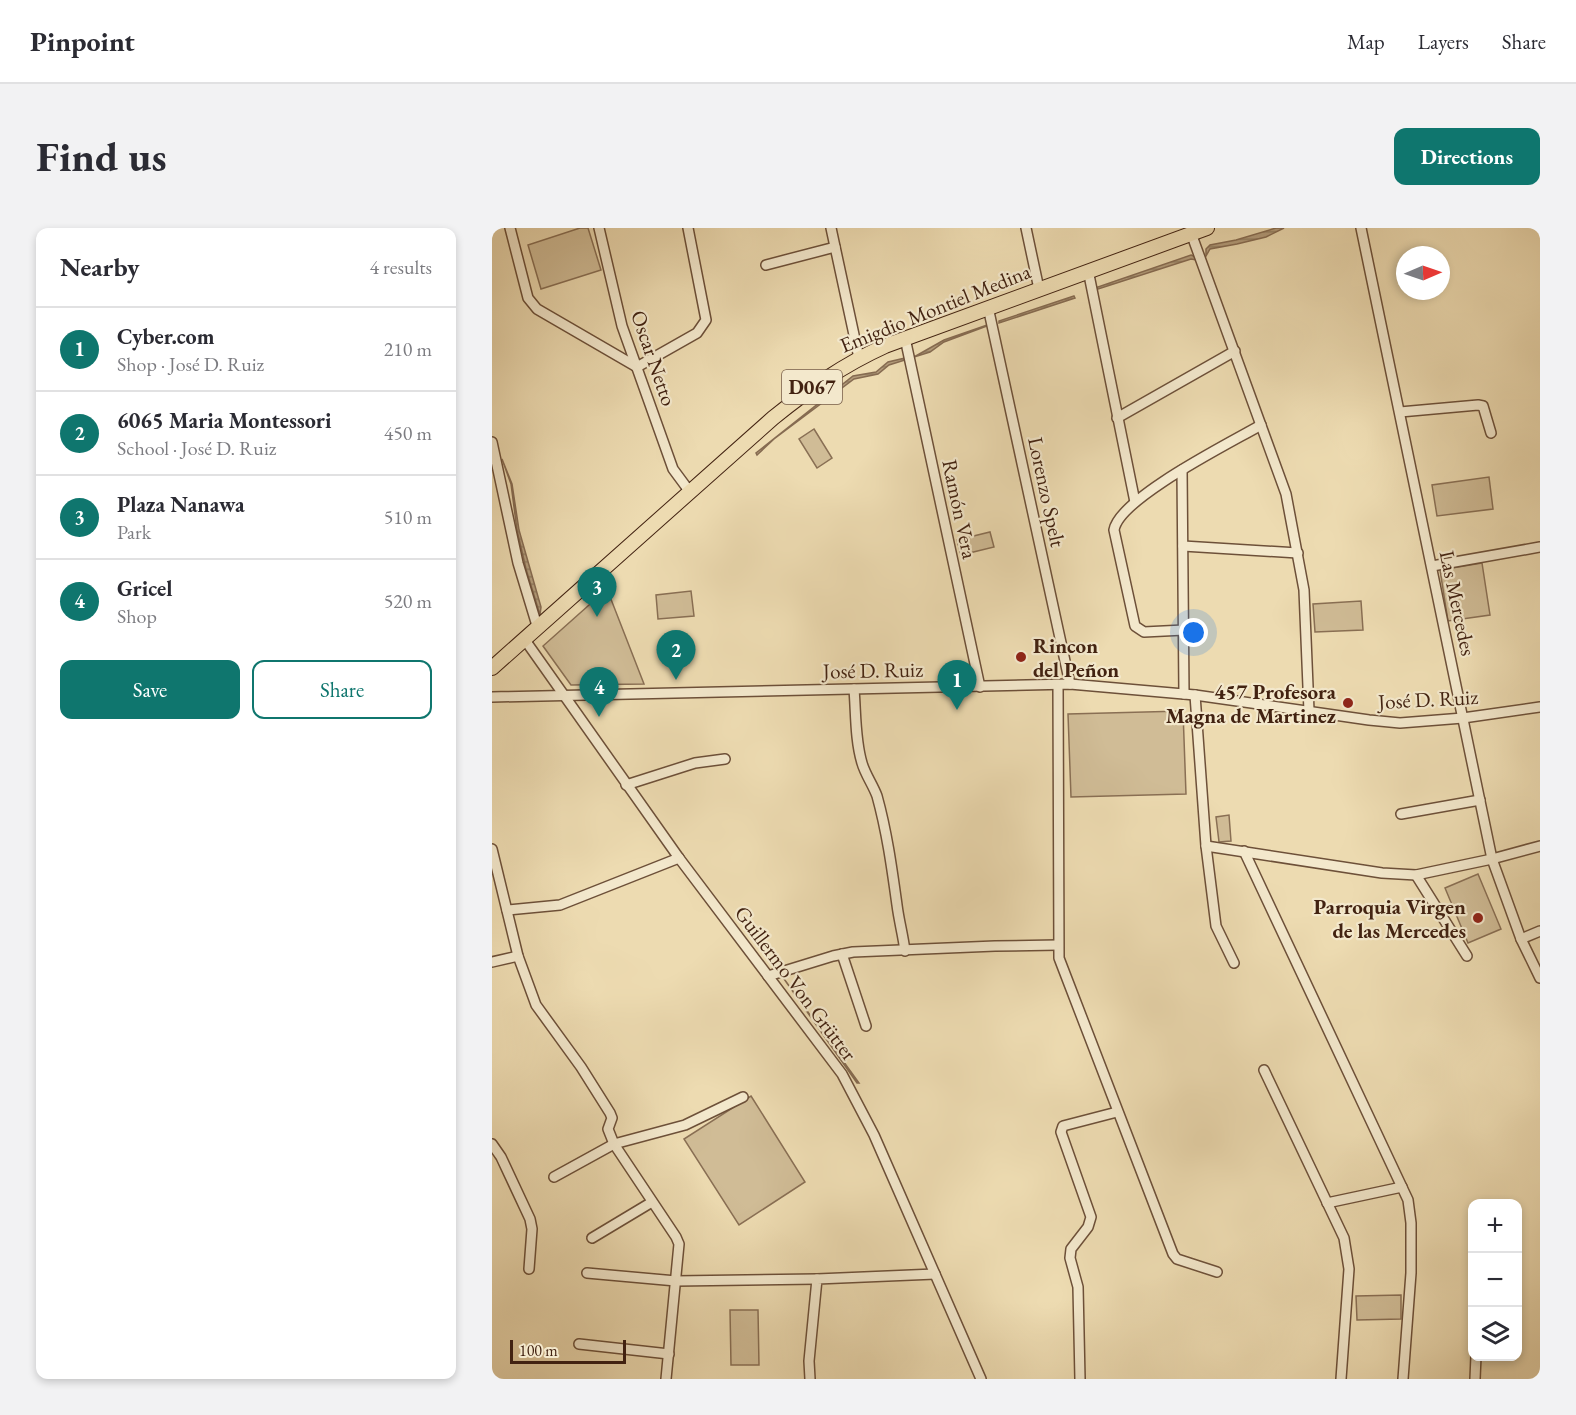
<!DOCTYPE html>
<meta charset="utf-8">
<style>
:root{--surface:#fff;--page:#f2f2f3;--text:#2b2b33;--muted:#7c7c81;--line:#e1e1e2;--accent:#0f766e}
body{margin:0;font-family:"EB Garamond",serif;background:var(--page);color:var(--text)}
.controls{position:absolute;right:18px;bottom:18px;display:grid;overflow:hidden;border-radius:12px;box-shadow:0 3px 9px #0003}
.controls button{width:54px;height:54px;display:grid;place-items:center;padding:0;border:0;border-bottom:2px solid var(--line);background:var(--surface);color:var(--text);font:30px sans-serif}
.compass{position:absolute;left:904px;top:18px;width:54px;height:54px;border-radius:50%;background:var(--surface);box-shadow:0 3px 9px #0003;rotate:88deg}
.scale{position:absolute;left:18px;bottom:15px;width:116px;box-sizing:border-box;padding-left:6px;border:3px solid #422211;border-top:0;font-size:16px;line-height:21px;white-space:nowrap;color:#422211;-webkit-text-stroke:4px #f3e8cc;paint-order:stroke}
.you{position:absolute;left:702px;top:405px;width:21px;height:21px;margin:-15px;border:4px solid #fff;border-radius:50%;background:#1a73e8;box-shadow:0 0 0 9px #1a73e833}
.badge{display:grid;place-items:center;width:39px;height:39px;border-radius:50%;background:var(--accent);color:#fff;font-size:20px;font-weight:700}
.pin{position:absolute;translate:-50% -50px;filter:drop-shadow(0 2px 3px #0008)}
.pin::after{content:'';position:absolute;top:32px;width:21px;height:18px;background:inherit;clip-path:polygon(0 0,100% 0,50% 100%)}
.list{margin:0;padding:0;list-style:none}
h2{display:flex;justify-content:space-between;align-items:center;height:78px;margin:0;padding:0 24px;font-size:26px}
h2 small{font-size:20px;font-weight:400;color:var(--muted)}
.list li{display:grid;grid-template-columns:39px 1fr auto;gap:18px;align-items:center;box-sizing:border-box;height:84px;padding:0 24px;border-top:2px solid var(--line)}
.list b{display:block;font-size:22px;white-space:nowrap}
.list p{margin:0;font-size:20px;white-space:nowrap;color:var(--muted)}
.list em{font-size:20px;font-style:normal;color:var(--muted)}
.actions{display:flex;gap:12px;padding:18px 24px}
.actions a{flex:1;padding:14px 0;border:2px solid var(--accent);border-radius:12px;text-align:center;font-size:21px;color:var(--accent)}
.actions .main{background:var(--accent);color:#fff}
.icon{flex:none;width:33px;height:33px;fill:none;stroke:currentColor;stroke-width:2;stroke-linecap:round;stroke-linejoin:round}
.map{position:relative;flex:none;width:1048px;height:1151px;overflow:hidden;border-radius:12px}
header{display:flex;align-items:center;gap:36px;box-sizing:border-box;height:84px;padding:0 30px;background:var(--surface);border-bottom:2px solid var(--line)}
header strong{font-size:28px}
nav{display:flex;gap:33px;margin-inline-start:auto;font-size:21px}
.intro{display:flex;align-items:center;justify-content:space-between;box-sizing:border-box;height:144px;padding:0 36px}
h1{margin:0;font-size:42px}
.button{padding:15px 27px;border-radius:12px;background:var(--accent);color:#fff;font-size:21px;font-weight:700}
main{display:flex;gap:36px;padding:0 36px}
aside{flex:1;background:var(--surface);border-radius:12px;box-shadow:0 3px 9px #0003}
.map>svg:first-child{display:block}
</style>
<header>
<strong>Pinpoint</strong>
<nav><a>Map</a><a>Layers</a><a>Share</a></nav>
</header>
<div class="intro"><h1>Find us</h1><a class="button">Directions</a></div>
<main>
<aside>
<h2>Nearby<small>4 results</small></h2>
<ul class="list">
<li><span class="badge">1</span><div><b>Cyber.com</b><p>Shop · José D. Ruiz</p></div><em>210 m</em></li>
<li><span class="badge">2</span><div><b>6065 Maria Montessori</b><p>School · José D. Ruiz</p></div><em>450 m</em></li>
<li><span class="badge">3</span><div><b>Plaza Nanawa</b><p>Park</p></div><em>510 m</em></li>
<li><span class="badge">4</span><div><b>Gricel</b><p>Shop</p></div><em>520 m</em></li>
</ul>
<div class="actions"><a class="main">Save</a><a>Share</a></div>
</aside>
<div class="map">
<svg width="1048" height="1151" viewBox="0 0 1048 1151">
<defs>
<pattern id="water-rules" width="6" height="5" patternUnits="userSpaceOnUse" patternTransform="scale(1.5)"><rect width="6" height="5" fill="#b39c7b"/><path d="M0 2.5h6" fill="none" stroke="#937f63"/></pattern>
</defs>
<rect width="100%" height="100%" fill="#eddbb1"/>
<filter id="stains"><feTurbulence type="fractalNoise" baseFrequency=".00333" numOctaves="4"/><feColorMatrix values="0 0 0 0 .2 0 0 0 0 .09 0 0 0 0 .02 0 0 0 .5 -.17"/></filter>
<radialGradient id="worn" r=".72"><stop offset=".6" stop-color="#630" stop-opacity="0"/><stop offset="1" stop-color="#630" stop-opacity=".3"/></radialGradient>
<g fill="#d0bc96" stroke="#896f54" stroke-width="1.5">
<path d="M 88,0 L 96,0 L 109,42 L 49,61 L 36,17 Z"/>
<path d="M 322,201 L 340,230 L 325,240 L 307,211 Z"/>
<path d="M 997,249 L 1001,281 L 945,288 L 940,257 Z"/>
<path d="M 498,304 L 502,319 L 469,327 L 465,312 Z"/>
<path d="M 990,335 L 998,387 L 956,393 L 948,342 Z"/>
<path d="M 115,361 L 152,456 L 79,457 L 51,418 Z"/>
<path d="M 199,363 L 202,388 L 166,391 L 164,367 Z"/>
<path d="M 869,373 L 871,402 L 823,404 L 821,376 Z"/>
<path d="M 691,483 L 694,566 L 579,569 L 576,486 Z"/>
<path d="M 737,587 L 739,613 L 727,614 L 724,589 Z"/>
<path d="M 986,646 L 1009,701 L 976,715 L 953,660 Z"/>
<path d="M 259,868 L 313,954 L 247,997 L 192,911 Z"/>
<path d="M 909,1067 L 909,1091 L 865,1092 L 864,1068 Z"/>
<path d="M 238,1082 L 266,1082 L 267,1137 L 239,1137 Z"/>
</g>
<g fill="url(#water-rules)" stroke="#866b51" stroke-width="1.5">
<path d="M 784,0 L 792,0 L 774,9 L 745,16 L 718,21 L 714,28 L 714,21 L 718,17 L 744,12 Z"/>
<path d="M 699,27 L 704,29 L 705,32 L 699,31 L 603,62 L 603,60 Z"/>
<path d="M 582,68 L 583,70 L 507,95 L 507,93 Z"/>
<path d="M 495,97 L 495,98 L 452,114 L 438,124 L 422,129 L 452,112 Z"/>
<path d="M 413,130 L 413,132 L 397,137 L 386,146 L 362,151 L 282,211 L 265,227 L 264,225 L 361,148 L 384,144 L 396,134 Z"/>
<path d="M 10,231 L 20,256 L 27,302 L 49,379 L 48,387 L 34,341 L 25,302 L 19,256 Z"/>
<path d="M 290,748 L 367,855 L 365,855 Z"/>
</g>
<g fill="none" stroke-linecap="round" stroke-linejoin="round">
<g stroke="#6d5039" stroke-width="12">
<g id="minor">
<path d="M 18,0 L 36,70 L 45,81 L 145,139 L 205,105 L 214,92 L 196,0"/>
<path d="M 107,0 L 130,98 L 181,241 L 198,264"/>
<path d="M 339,0 L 367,130"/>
<path d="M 534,0 L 547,61"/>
<path d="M 869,0 L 1000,631 L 1029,711 L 1048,750"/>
<path d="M 699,5 L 794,266 L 812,362 L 817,483"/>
<path d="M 274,37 L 343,19"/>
<path d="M 596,42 L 643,274"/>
<path d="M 496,79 L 578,456"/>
<path d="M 413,110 L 488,459"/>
<path d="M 908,184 L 986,177 L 991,178 L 999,205"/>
<path d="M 625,190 L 743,123"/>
<path d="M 0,214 L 26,335 L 46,401"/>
<path d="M 690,242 L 692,466"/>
<path d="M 691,318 L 806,325"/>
<path d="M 940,338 L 1048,319"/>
<path d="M 692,402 L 652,404 L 643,398 L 622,302 C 627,270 740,214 769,197"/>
<path d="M 33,412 L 187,630 L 350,846 L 382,907 L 489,1151"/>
<path d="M 566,457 L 567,730 L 681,1026 L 685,1031 L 725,1044"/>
<path d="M 362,461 C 364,485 363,512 370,535 C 373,546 381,557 385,568 C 395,604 400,641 405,677 C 407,693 411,707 413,723"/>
<path d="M 703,467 L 714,618 L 724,698 L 742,735"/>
<path d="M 0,469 L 578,456 L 703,467 L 877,492 L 908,495 L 971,490 L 1048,479"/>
<path d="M 134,557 L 203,535 L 233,531"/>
<path d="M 909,586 L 988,572"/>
<path d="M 714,618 L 890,645 L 924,647 L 1000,631 L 1048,618"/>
<path d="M 0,621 L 26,728 L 44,777 L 89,839 L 118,885 L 120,890 L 116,901 L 122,916 L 184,1009 L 187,1016 L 174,1151"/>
<path d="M 752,623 L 916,972 L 919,995 L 919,1045 L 911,1151"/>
<path d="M 924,647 L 975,728"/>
<path d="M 15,682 L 68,677 L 187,630"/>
<path d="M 1029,711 L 1048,703"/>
<path d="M 350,726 L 374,798"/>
<path d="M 0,734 L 26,728"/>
<path d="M 276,748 L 341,728 L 361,724 L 503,718 L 566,717"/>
<path d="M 772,842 L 852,1010 L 857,1041 L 849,1151"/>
<path d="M 0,916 L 9,929 L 38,991 L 40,1001 L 37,1041"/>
<path d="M 62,949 L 122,916 L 193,897 L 251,869"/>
<path d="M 835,975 L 910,959"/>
<path d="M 100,1010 L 160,974"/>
<path d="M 95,1045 L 184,1053 L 325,1051"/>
<path d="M 87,1116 L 177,1126"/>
<path d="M 318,1151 L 317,1133 L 325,1051 L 443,1046"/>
<path d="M 588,1151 L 586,1059 L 578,1030 L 579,1021 L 596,999 L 599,989 L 569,904 L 571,898 L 625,884"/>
<path d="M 983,1151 L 984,1128"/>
</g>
</g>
<g stroke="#422211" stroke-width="16">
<path id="primary" d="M 0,440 L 281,190 C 317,161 351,137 393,118 L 715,0"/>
</g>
<use href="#minor" stroke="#f3e8cc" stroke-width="9"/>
<use href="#primary" stroke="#eddbb1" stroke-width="14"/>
</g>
<g fill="#8f2418" stroke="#f3e8cc" stroke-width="2">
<circle cx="529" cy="429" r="6"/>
<circle cx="856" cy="475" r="6"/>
<circle cx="986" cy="690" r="6"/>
</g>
<g text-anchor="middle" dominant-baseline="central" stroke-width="4.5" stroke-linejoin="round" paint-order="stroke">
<rect fill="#f3e8cc" stroke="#775d49" stroke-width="1.5" x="290" y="142" width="60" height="34" rx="4.5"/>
<g font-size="20" font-weight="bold" fill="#422211">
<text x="320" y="159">D067</text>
</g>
<g font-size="21" fill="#422211" stroke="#f3e8cc">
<text transform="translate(443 80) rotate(-22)">Emigdio Montiel Medina</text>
<text transform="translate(162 130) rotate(71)">Oscar Netto</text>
<text transform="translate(555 264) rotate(78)">Lorenzo Spelt</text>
<text transform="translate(468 281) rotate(78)">Ramón Vera</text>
<text transform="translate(966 375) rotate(78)">Las Mercedes</text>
<text transform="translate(381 442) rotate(-1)">José D. Ruiz</text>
<text transform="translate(936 471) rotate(-3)">José D. Ruiz</text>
<text transform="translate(304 755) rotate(53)">Guillermo Von Grütter</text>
</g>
<g font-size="21" font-weight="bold" fill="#422211" stroke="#f3e8cc" text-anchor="end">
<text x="541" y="417" text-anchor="start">Rincon<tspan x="541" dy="24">del Peñon</tspan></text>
<text x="844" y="463">457 Profesora<tspan x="844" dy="24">Magna de Martinez</tspan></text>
<text x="974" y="678">Parroquia Virgen<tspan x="974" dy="24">de las Mercedes</tspan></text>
</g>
</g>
<rect width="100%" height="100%" filter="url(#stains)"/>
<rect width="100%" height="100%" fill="url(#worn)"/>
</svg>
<div class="controls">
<button>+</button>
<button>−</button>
<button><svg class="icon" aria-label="layers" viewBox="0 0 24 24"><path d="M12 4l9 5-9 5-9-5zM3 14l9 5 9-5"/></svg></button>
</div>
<svg class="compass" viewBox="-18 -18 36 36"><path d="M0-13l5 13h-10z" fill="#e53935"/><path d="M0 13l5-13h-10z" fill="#7c7c81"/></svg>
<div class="scale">100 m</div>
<div class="you"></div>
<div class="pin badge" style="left:465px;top:482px">1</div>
<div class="pin badge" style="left:184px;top:452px">2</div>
<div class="pin badge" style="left:105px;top:389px">3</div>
<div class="pin badge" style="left:107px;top:489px">4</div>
</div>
</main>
